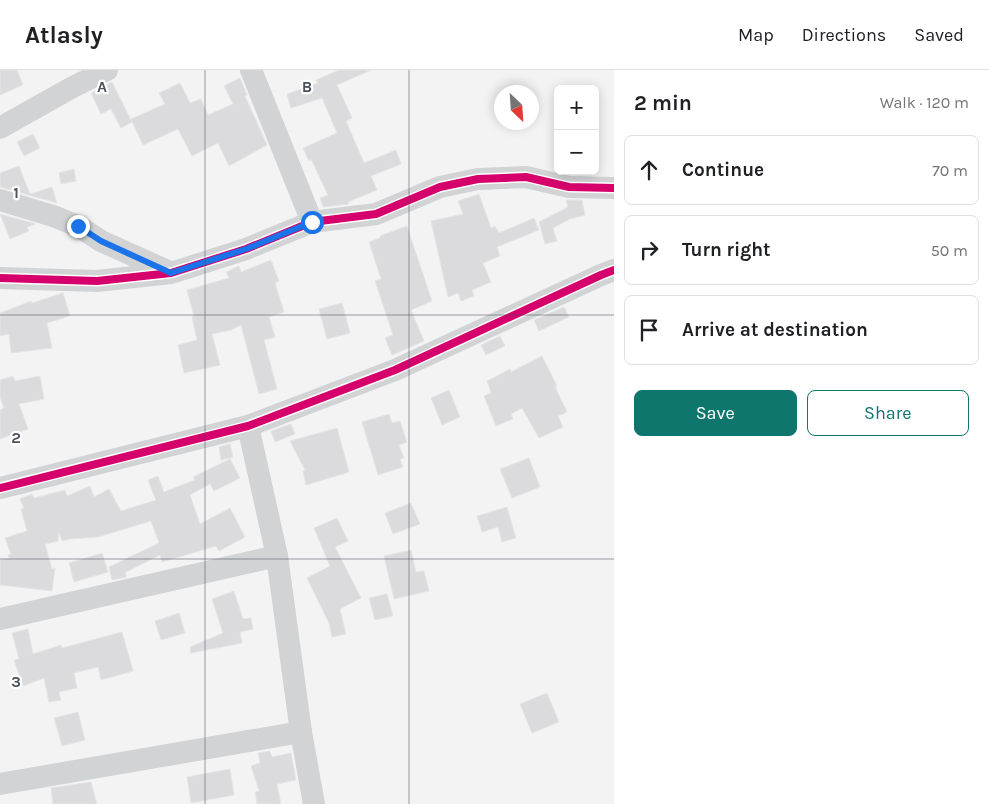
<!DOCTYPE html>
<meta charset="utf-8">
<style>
:root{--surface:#fff;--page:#f2f2f2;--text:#202124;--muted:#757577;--line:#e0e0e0;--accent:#0f766e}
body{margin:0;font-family:Karla,sans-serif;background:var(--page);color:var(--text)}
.controls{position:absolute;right:15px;top:15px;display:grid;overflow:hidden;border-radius:8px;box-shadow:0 2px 12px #0003}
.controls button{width:45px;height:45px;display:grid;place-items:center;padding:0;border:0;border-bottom:1px solid var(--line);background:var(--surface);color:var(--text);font:25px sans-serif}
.compass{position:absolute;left:494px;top:15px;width:45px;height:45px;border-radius:50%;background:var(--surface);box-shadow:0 2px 12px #0003;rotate:155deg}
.stop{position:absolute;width:15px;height:15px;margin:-11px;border:4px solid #1a73e8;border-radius:50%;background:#fff}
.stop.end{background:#1a73e8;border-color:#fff;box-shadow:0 1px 5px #0008}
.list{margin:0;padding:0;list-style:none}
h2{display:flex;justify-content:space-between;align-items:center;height:65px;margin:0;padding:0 20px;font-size:21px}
h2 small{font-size:16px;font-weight:400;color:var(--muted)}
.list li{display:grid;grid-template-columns:32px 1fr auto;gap:15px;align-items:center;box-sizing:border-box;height:70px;margin:0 10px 10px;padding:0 10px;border:1px solid var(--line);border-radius:8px}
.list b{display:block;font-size:19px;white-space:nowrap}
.list em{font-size:16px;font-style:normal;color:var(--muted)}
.actions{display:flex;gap:10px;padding:15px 20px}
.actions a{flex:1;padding:11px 0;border:1px solid var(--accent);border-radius:8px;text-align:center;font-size:18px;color:var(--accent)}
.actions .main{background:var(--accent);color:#fff}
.icon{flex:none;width:28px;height:28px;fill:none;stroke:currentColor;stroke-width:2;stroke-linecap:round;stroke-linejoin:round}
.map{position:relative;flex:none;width:614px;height:734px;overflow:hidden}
header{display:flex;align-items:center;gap:30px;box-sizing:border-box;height:70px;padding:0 25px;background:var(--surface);border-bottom:1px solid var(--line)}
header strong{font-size:24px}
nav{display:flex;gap:28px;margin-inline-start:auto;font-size:18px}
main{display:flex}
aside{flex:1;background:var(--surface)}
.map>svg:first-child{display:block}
</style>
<header>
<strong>Atlasly</strong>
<nav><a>Map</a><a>Directions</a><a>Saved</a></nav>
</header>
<main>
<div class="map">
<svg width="614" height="734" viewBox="0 0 614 734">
<rect width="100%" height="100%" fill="#f3f3f3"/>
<g fill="#dbdbdd" stroke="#e5e5e6">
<path d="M 0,0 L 17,0 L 23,15 L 0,25 Z"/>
<path d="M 339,0 L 371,0 L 337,15 L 352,48 L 346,51 L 364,93 L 396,80 L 401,94 L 371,106 L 377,120 L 348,132 L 349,134 L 323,137 L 320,128 L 328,125 L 311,89 L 309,91 L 303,78 L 337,63 L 322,28 L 291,38 L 287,24 L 318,13 L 316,10 Z"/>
<path d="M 240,8 L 247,25 L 245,26 L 267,75 L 229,96 L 218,73 L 192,86 L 178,59 L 143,75 L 131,49 L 165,34 L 159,23 L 180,13 L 190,33 L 201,29 L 208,45 L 233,34 L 224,16 Z"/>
<path d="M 112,12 L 132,52 L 121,58 L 111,39 L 101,44 L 91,23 Z"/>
<path d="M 33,64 L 40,78 L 24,86 L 17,72 Z"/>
<path d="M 19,96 L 30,124 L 52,117 L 57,133 L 0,117 L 0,103 Z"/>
<path d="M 74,99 L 76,111 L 61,114 L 59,103 Z"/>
<path d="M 479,124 L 491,158 L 495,156 L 499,163 L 534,148 L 539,160 L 497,177 L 500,186 L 483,193 L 491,212 L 472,220 L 474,226 L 461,231 L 458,223 L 448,227 L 431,151 L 463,144 L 458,131 Z"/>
<path d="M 566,130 L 582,130 L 585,145 L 570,149 L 553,158 L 557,171 L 545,174 L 539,152 L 568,137 Z"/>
<path d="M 0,144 L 36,154 L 27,157 L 29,161 L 10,169 Z"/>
<path d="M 407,156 L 432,231 L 411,240 L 424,271 L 392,285 L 385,268 L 393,265 L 375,211 L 381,209 L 369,172 L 380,168 L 380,166 Z"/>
<path d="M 271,190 L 279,211 L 275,213 L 284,242 L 269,247 L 275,267 L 264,270 L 277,319 L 259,324 L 241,255 L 231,260 L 212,264 L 220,295 L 184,303 L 178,275 L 197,270 L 192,247 L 194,246 L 187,220 L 229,208 L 226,202 L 239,196 L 241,202 Z"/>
<path d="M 63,223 L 70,246 L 47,253 L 52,278 L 11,283 L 9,264 L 0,266 L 0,243 L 31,231 L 32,233 Z"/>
<path d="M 342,233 L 350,263 L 327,269 L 319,239 Z"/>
<path d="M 564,237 L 569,247 L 539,261 L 534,250 Z"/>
<path d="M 500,266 L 505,276 L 486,285 L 481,275 Z"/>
<path d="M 542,286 L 557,316 L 555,317 L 567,342 L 558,346 L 563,357 L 539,368 L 522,338 L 511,344 L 513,349 L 496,356 L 484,326 L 491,323 L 487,311 L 510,299 L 511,302 Z"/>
<path d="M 13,306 L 15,311 L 40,306 L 44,329 L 19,334 L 28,359 L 0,369 L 0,340 L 4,338 L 0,327 L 0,310 Z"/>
<path d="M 449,320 L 460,347 L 442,355 L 431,328 Z"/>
<path d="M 389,344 L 392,353 L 400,351 L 407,372 L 399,375 L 404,388 L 400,389 L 403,397 L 378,405 L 362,352 Z"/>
<path d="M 291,354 L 295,364 L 275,372 L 271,361 Z"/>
<path d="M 337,358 L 349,402 L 306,415 L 303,401 L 305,400 L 290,371 Z"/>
<path d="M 230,374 L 233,387 L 221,390 L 219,377 Z"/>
<path d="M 529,388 L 540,417 L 512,428 L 500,399 Z"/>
<path d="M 230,389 L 240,408 L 214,421 L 210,414 L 190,425 L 200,454 L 230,438 L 245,467 L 219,481 L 216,476 L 162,492 L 160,485 L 126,502 L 126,507 L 112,510 L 109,497 L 159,473 L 151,451 L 98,467 L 70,469 L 62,471 L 59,462 L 58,471 L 45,474 L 52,499 L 55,498 L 52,521 L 0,515 L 0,490 L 9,488 L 8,485 L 11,484 L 5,468 L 27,461 L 21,439 L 24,438 L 20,429 L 32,424 L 34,428 L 65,420 L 67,426 L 90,416 L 94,427 L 109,419 L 121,441 L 156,430 L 148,410 L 158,406 L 164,422 L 195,410 L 193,407 Z"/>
<path d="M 411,433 L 420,454 L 393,464 L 385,443 Z"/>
<path d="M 507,437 L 516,468 L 502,472 L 498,457 L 482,462 L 477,446 Z"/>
<path d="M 337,448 L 348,471 L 335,477 L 361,528 L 340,539 L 346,564 L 332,567 L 329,553 L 307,508 L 330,496 L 314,458 Z"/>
<path d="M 411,480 L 416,502 L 424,501 L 429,521 L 394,529 L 384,486 Z"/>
<path d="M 102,483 L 108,502 L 74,512 L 69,493 Z"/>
<path d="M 234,521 L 243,549 L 251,548 L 253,559 L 240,562 L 242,573 L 191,583 L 190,577 L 223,563 L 212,529 Z"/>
<path d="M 387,524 L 393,546 L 375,550 L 369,528 Z"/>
<path d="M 179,543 L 185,563 L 161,570 L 155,551 Z"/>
<path d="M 28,559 L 33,584 L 61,575 L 62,578 L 122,562 L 133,601 L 101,610 L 98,597 L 74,603 L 77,618 L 59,622 L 61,630 L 49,632 L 44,608 L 23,616 L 14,590 L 19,589 L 12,563 Z"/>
<path d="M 547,623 L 559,652 L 532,663 L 520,634 Z"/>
<path d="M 78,642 L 85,670 L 62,676 L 54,648 Z"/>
<path d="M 270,681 L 272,687 L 291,683 L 296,710 L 277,714 L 281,734 L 257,734 L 255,722 L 259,721 L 251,696 L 260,693 L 258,683 Z"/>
<path d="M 230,699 L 234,725 L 191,733 L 187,707 Z"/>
<path d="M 91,712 L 97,734 L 53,734 L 51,718 Z"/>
</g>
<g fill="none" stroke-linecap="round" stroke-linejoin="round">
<g stroke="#d2d3d5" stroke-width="22">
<path d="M 251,0 L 312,152"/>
<path d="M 0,58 L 71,18 L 107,0"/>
<path d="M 0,130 L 53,146 L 78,156 L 101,171 L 170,202"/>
<path d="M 0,208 L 97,211 L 171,203 L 246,179 L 312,152 L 376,144 L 440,117 L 478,109 L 526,107 L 569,117 L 614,118"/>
<path d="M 0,418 L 248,356 L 395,300 L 601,205 L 614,200"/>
<path d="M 277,486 L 301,662 L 314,734"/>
<path d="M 0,549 L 277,486 L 248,356"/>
<path d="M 0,714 L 301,662"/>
</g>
<g stroke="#fff" stroke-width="11">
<g id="cycleway">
<path d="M 0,208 L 97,211 L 171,203 L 246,179 L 312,152 L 376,144 L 440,117 L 478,109 L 526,107 L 569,117 L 614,118"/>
<path d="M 0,418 L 248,356 L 395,300 L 601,205 L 614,200"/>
</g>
</g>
<use href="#cycleway" stroke="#d6006c" stroke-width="8"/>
</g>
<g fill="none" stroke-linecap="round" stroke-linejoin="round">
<path stroke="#1a73e8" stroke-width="6" d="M 78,156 L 101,171 L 171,203 L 246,179 L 312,152"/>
</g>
<path fill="none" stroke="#4b525e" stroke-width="1" stroke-opacity="0.55" d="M 205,0 L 205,734M 409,0 L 409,734M 0,245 L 614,245M 0,489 L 614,489"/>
<g font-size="16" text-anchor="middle" font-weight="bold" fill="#4b525e" stroke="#fff" stroke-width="4.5" stroke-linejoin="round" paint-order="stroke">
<text x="102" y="22">A</text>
<text x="307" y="22">B</text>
<text x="16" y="128">1</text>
<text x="16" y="373">2</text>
<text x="16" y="617">3</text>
</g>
</svg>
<div class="controls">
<button>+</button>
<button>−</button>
</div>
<svg class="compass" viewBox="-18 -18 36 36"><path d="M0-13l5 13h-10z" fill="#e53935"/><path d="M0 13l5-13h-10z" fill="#757577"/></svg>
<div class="stop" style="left:312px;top:152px"></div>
<div class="stop end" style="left:78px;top:156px"></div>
</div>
<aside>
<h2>2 min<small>Walk · 120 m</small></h2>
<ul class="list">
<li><svg class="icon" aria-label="ahead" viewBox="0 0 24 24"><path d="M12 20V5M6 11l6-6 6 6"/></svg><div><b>Continue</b></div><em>70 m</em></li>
<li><svg class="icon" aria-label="right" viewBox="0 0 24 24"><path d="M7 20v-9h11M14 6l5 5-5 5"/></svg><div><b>Turn right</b></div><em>50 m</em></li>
<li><svg class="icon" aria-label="arrive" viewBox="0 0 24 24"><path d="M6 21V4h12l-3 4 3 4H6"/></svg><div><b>Arrive at destination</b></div></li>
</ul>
<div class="actions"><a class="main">Save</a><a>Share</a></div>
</aside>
</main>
